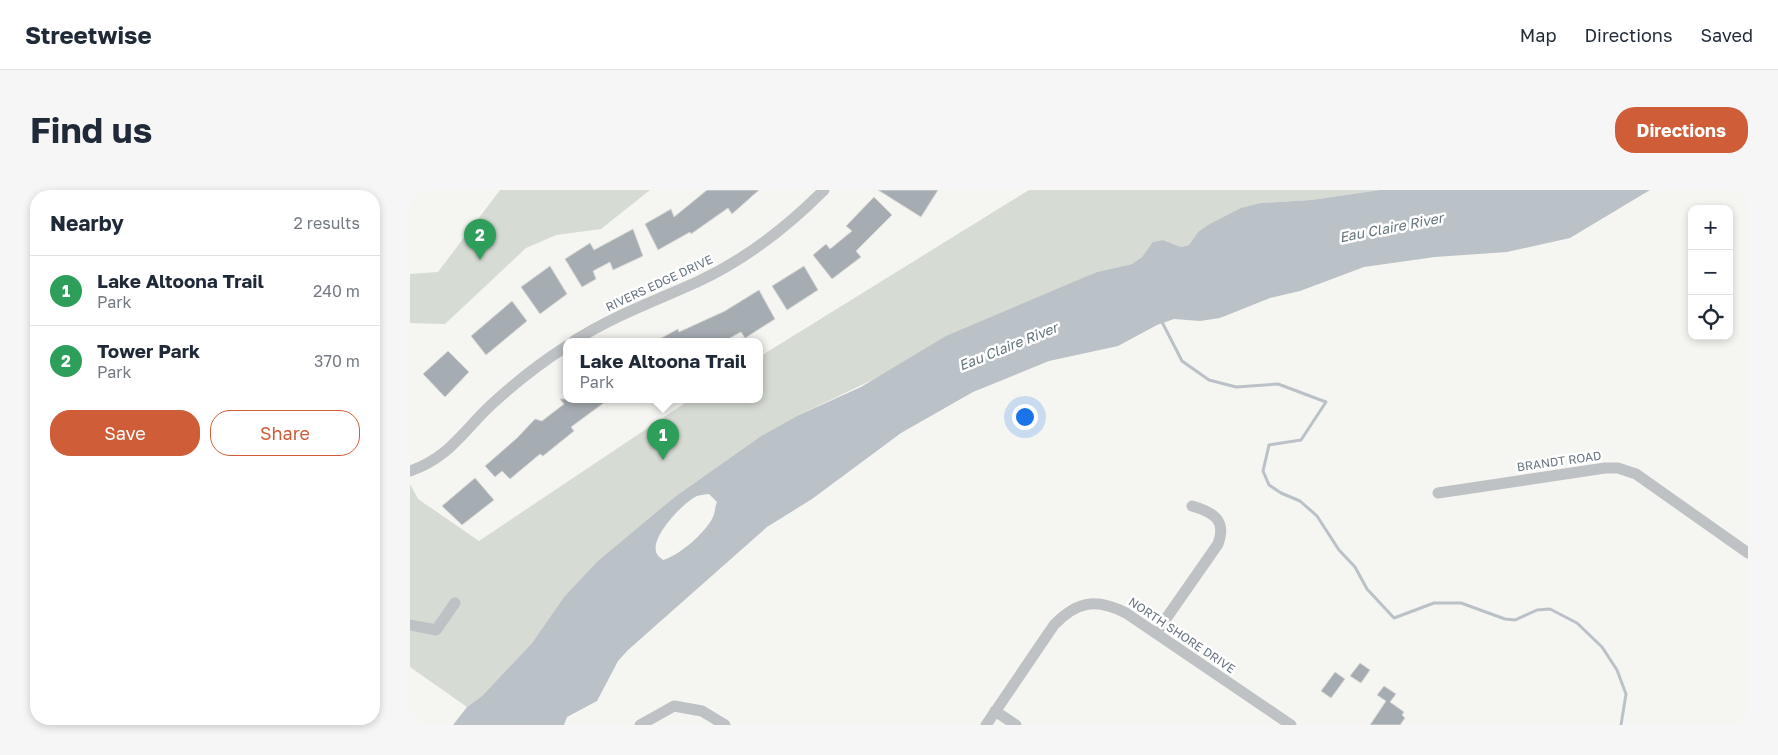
<!DOCTYPE html>
<meta charset="utf-8">
<style>
:root{--surface:#fff;--page:#f6f6f7;--text:#1f2937;--muted:#747a83;--line:#e0e1e3;--accent:#cf5d37}
body{margin:0;font-family:"Golos Text",sans-serif;background:var(--page);color:var(--text)}
.controls{position:absolute;right:15px;top:15px;display:grid;overflow:hidden;border-radius:10px;box-shadow:0 2px 8px #0003}
.controls button{width:45px;height:45px;display:grid;place-items:center;padding:0;border:0;border-bottom:1px solid var(--line);background:var(--surface);color:var(--text);font:25px sans-serif}
.you{position:absolute;left:614px;top:226px;width:18px;height:18px;margin:-12px;border:4px solid #fff;border-radius:50%;background:#1a73e8;box-shadow:0 0 0 8px #1a73e833}
.badge{display:grid;place-items:center;width:32px;height:32px;border-radius:50%;background:var(--accent);color:#fff;font-size:16px;font-weight:700}
.pin{position:absolute;translate:-50% -41px;filter:drop-shadow(0 1px 2px #0008)}
.pin::after{content:'';position:absolute;top:26px;width:18px;height:15px;background:inherit;clip-path:polygon(0 0,100% 0,50% 100%)}
.popup{position:absolute;left:153px;top:148px;width:200px;height:65px;box-sizing:border-box;display:grid;place-content:center;border-radius:10px;background:var(--surface);filter:drop-shadow(0 1px 4px #0005);font-size:16px;white-space:nowrap;color:var(--muted)}
.popup b{font-size:19px;color:var(--text)}
.popup::after{content:'';position:absolute;left:50%;top:100%;margin-left:-10px;border:10px solid transparent;border-top-color:var(--surface)}
.list{margin:0;padding:0;list-style:none}
h2{display:flex;justify-content:space-between;align-items:center;height:65px;margin:0;padding:0 20px;font-size:21px}
h2 small{font-size:16px;font-weight:400;color:var(--muted)}
.list li{display:grid;grid-template-columns:32px 1fr auto;gap:15px;align-items:center;box-sizing:border-box;height:70px;padding:0 20px;border-top:1px solid var(--line)}
.list b{display:block;font-size:19px;white-space:nowrap}
.list p{margin:0;font-size:16px;white-space:nowrap;color:var(--muted)}
.list em{font-size:16px;font-style:normal;color:var(--muted)}
.actions{display:flex;gap:10px;padding:15px 20px}
.actions a{flex:1;padding:11px 0;border:1px solid var(--accent);border-radius:20px;text-align:center;font-size:18px;color:var(--accent)}
.actions .main{background:var(--accent);color:#fff}
.icon{flex:none;width:28px;height:28px;fill:none;stroke:currentColor;stroke-width:2;stroke-linecap:round;stroke-linejoin:round}
.map{position:relative;flex:none;width:1338px;height:535px;overflow:hidden;border-radius:20px}
header{display:flex;align-items:center;gap:30px;box-sizing:border-box;height:70px;padding:0 25px;background:var(--surface);border-bottom:1px solid var(--line)}
header strong{font-size:24px}
nav{display:flex;gap:28px;margin-inline-start:auto;font-size:18px}
.intro{display:flex;align-items:center;justify-content:space-between;box-sizing:border-box;height:120px;padding:0 30px}
h1{margin:0;font-size:35px}
.button{padding:12px 22px;border-radius:20px;background:var(--accent);color:#fff;font-size:18px;font-weight:700}
main{display:flex;gap:30px;padding:0 30px}
aside{flex:1;background:var(--surface);border-radius:20px;box-shadow:0 2px 8px #0003}
.map>svg:first-child{display:block}
</style>
<header>
<strong>Streetwise</strong>
<nav><a>Map</a><a>Directions</a><a>Saved</a></nav>
</header>
<div class="intro"><h1>Find us</h1><a class="button">Directions</a></div>
<main>
<aside>
<h2>Nearby<small>2 results</small></h2>
<ul class="list">
<li><span class="badge" style="background:#2e9e5b">1</span><div><b>Lake Altoona Trail</b><p>Park</p></div><em>240 m</em></li>
<li><span class="badge" style="background:#2e9e5b">2</span><div><b>Tower Park</b><p>Park</p></div><em>370 m</em></li>
</ul>
<div class="actions"><a class="main">Save</a><a>Share</a></div>
</aside>
<div class="map">
<svg width="1338" height="535" viewBox="0 0 1338 535">
<rect width="100%" height="100%" fill="#f5f5f2"/>
<g fill="#d6dbd3">
<path d="M 90,0 L 240,0 L 191,39 L 146,45 L 116,58 L 35,134 L 0,133 L 0,84 L 28,82 Z"/>
<path d="M 619,0 L 970,0 L 901,10 L 851,13 L 788,42 L 779,55 L 771,57 L 753,50 L 744,52 L 732,67 L 722,74 L 687,82 L 387,226 L 351,246 L 266,306 L 154,407 L 122,453 L 72,506 L 57,517 L 0,477 L 0,294 L 8,309 L 69,351 L 281,209 L 349,209 L 349,167 Z"/>
</g>
<path fill="#bac2c7" fill-rule="evenodd" d="M 970,0 L 1240,0 L 1160,48 L 1097,62 L 1025,67 L 954,77 L 890,101 L 860,108 L 810,128 L 790,131 L 764,129 L 747,135 L 708,156 L 639,171 L 563,202 L 491,243 L 402,309 L 357,337 L 218,460 L 208,471 L 187,511 L 157,527 L 154,535 L 104,535 L 96,526 L 88,535 L 43,535 L 57,517 L 72,506 L 122,453 L 154,407 L 188,371 L 266,306 L 351,246 L 387,226 L 451,197 L 536,146 L 687,82 L 722,74 L 732,67 L 743,52 L 753,50 L 771,57 L 779,55 L 788,42 L 798,35 L 831,18 L 851,13 L 901,10 ZM 299,304 L 307,312 C 305,316 305,323 303,327 C 296,342 269,366 253,370 C 250,367 246,365 246,361 C 242,345 274,312 287,306 C 291,305 295,304 299,304 Z"/>
<g fill="none" stroke-linecap="round" stroke-linejoin="round">
<path stroke="#bac2c7" stroke-width="3" d="M 751,130 L 772,171 L 799,190 L 826,197 L 868,194 L 916,212 L 891,250 L 859,255 L 853,281 L 859,295 L 871,303 L 890,311 L 907,326 L 929,360 L 945,377 L 957,399 L 984,428 L 1024,413 L 1051,413 L 1095,429 L 1105,430 L 1127,420 L 1140,419 L 1167,433 L 1192,457 L 1207,480 L 1216,504 L 1211,535"/>
<path stroke="#bac2c7" stroke-width="19" d="M 95,535 L 118,514"/>
</g>
<g fill="#a6adb2" stroke="#d6d6d4">
<path d="M 297,0 L 349,0 L 322,24 L 318,18 L 281,44 L 280,42 L 248,60 L 235,34 L 261,19 L 264,27 Z"/>
<path d="M 468,0 L 528,0 L 511,27 Z"/>
<path d="M 464,7 L 482,25 L 446,61 L 451,67 L 422,89 L 403,65 L 416,54 L 420,59 L 442,41 L 436,36 Z"/>
<path d="M 223,39 L 233,66 L 203,80 L 200,72 L 183,81 L 186,89 L 172,97 L 155,69 L 180,53 L 184,60 Z"/>
<path d="M 140,76 L 157,104 L 130,124 L 111,97 Z"/>
<path d="M 394,76 L 408,100 L 377,120 L 362,96 Z"/>
<path d="M 349,100 L 365,129 L 335,148 L 331,142 L 314,151 L 246,151 L 268,139 L 269,142 L 315,121 Z"/>
<path d="M 102,111 L 117,131 L 76,165 L 61,146 Z"/>
<path d="M 38,161 L 59,182 L 35,207 L 13,184 Z"/>
<path d="M 150,209 L 199,209 L 161,237 L 164,241 L 133,266 L 130,264 L 100,289 L 92,281 L 85,287 L 75,276 L 107,248 L 125,229 L 132,231 L 154,214 Z"/>
<path d="M 65,288 L 84,310 L 52,335 L 32,316 Z"/>
<path d="M 950,473 L 960,480 L 951,493 L 940,486 Z"/>
<path d="M 925,482 L 935,489 L 921,508 L 911,501 Z"/>
<path d="M 974,496 L 986,504 L 980,512 L 994,522 L 992,525 L 995,528 L 990,535 L 960,535 L 976,511 L 967,505 Z"/>
</g>
<g fill="none" stroke-linecap="round" stroke-linejoin="round">
<g stroke="#bec2c5" stroke-width="11">
<path d="M 164,151 C 203,126 245,111 287,92 C 335,70 377,37 414,0"/>
<path d="M 0,281 C 39,268 53,241 82,214 C 105,193 130,173 157,156"/>
<path d="M 1028,303 L 1195,278 L 1208,278 L 1226,284 L 1338,363"/>
<path d="M 0,435 L 26,440 L 45,413"/>
<path d="M 746,443 L 808,354 C 817,330 803,322 782,316"/>
<path d="M 585,521 L 606,535"/>
<path d="M 230,535 L 264,516 L 292,521 L 315,535"/>
<path d="M 576,535 L 644,435 C 667,411 686,408 716,423 L 881,535"/>
</g>
</g>
<g text-anchor="middle" dominant-baseline="central" stroke-width="5" stroke-linejoin="round" paint-order="stroke">
<g font-size="12" fill="#677480" stroke="#fff">
<text transform="translate(249 93) rotate(-25)">RIVERS EDGE DRIVE</text>
<text transform="translate(1149 271) rotate(-8)">BRANDT ROAD</text>
<text transform="translate(772 445) rotate(34)">NORTH SHORE DRIVE</text>
</g>
<g font-size="14" font-style="italic" fill="#63757c" stroke="#fff">
<text transform="translate(981 37) rotate(-11)">Eau Claire River</text>
<text transform="translate(598 156) rotate(-22)">Eau Claire River</text>
</g>
</g>
</svg>
<div class="controls">
<button>+</button>
<button>−</button>
<button><svg class="icon" aria-label="locate" viewBox="0 0 24 24"><circle cx="12" cy="12" r="6"/><path d="M12 2v4M12 18v4M2 12h4M18 12h4"/></svg></button>
</div>
<div class="you"></div>
<div class="pin badge" style="left:253px;top:270px;background:#2e9e5b">1</div>
<div class="popup"><b>Lake Altoona Trail</b>Park</div>
<div class="pin badge" style="left:70px;top:70px;background:#2e9e5b">2</div>
</div>
</main>
